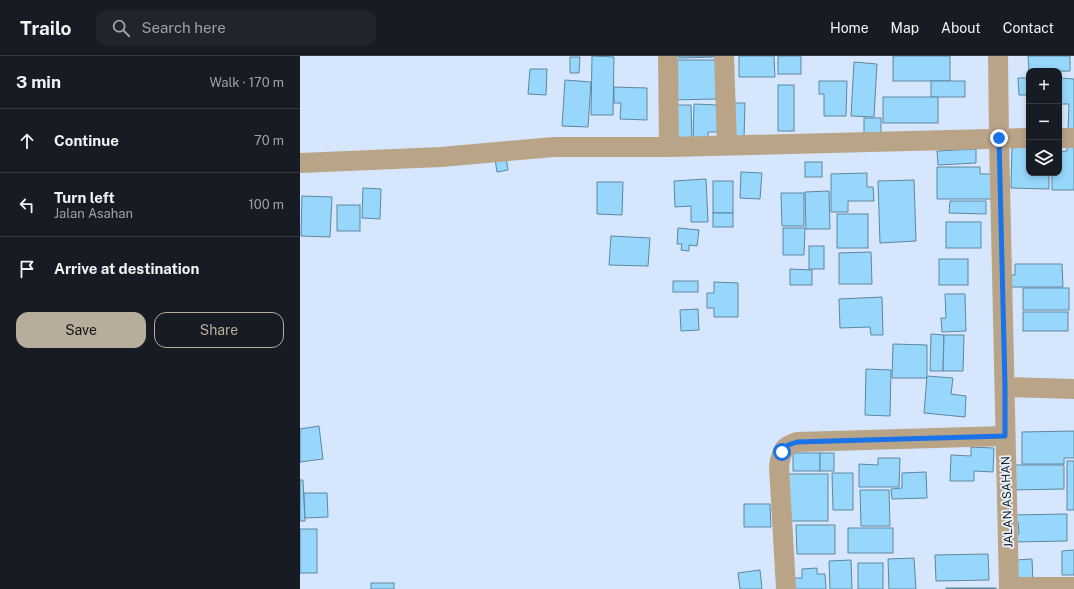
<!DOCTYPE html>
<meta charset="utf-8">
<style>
:root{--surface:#171b24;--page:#20242c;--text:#f1f3f6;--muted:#9ea1a6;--line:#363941;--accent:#b8ac9a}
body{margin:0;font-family:"Public Sans",sans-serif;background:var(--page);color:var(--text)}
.controls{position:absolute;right:12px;top:12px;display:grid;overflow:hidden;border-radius:8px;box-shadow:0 2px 6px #0003}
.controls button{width:36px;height:36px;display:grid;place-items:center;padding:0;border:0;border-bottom:1px solid var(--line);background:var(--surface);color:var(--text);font:20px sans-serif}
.stop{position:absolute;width:12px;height:12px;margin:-9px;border:3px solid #1a73e8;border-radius:50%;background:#fff}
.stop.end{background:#1a73e8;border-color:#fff;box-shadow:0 1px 4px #0008}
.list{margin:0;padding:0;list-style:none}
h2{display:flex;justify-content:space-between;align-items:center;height:52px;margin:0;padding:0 16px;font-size:17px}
h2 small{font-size:13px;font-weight:400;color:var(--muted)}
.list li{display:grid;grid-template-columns:26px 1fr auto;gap:12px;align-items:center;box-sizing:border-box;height:64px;padding:0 16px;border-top:1px solid var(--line)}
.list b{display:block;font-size:15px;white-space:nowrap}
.list p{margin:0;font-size:13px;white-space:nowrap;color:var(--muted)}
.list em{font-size:13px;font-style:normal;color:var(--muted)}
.actions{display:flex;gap:8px;padding:12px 16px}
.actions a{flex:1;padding:9px 0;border:1px solid var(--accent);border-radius:12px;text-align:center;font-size:14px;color:var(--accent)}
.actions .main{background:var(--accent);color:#111}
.icon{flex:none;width:22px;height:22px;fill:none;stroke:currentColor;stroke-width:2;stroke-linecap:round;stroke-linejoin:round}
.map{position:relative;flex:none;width:774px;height:533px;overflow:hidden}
header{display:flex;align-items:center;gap:24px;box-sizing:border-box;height:56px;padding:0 20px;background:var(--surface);border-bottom:1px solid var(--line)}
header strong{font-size:19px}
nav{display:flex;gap:22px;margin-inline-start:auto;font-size:14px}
.search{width:280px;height:36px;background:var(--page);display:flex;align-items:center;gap:10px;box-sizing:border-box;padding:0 14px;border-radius:12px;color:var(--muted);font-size:15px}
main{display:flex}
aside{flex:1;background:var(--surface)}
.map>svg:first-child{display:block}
</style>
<header>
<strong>Trailo</strong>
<div class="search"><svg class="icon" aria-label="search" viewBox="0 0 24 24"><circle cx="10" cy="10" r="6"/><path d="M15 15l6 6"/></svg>Search here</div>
<nav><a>Home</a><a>Map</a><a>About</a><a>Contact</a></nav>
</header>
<main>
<aside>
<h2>3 min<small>Walk · 170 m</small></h2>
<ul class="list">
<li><svg class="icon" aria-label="ahead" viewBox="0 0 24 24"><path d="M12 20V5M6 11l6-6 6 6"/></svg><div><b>Continue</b></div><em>70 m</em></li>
<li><svg class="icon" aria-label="left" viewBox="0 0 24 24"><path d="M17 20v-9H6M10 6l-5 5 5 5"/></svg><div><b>Turn left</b><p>Jalan Asahan</p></div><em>100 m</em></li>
<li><svg class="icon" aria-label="arrive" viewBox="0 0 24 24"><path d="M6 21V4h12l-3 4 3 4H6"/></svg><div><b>Arrive at destination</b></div></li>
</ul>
<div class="actions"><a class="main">Save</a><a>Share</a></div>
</aside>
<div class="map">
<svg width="774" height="533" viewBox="0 0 774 533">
<rect width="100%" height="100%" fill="#d6e7fd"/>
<g fill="#97d7fb" stroke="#5e879f">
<path d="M 292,0 L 314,1 L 313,59 L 291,59 Z"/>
<path d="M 379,0 L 415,0 L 415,1 L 379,2 Z"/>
<path d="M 439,0 L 474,0 L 475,21 L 439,21 Z"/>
<rect x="478" y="0" width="23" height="18"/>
<rect x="593" y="0" width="57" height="25"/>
<path d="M 728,0 L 770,0 L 770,15 L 729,16 Z"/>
<path d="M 270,1 L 280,1 L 279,17 L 270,17 Z"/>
<path d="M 371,4 L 416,4 L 416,43 L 372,44 Z"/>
<path d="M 554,6 L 577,8 L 574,61 L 551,60 Z"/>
<path d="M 230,13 L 247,13 L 246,39 L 228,38 Z"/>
<path d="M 718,22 L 728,22 L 729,39 L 719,39 Z"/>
<path d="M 728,22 L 729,22 L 729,52 L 729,39 Z"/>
<path d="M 760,22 L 774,23 L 774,75 L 768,74 L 769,48 L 760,48 Z"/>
<path d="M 265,24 L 291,26 L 288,71 L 262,70 Z"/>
<path d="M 519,25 L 547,25 L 546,60 L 524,60 L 524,38 L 519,38 Z"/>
<rect x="631" y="25" width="34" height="16"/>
<rect x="478" y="29" width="16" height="46"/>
<path d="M 314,31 L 347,32 L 347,64 L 320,63 L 321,47 L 314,47 Z"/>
<rect x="583" y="41" width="55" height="26"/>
<path d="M 430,47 L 445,47 L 444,82 L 430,81 Z"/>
<path d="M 394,48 L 418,49 L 418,76 L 408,76 L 408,87 L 393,87 Z"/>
<path d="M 371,49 L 391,49 L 392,87 L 371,87 Z"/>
<rect x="564" y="62" width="17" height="18"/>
<path d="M 767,89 L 774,89 L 774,134 L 752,134 L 752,117 L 759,117 L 759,96 L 767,95 Z"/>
<path d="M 712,91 L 729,91 L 729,117 L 749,117 L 749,133 L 711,132 Z"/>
<path d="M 676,93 L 676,107 L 638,109 L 637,95 Z"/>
<path d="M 206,101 L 208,114 L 197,116 L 195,103 Z"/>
<rect x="505" y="106" width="17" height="15"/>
<path d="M 637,111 L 680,111 L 680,118 L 692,118 L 692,143 L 637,143 Z"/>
<path d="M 441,116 L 462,117 L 460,143 L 440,142 Z"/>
<path d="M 567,117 L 567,131 L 573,131 L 574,145 L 548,145 L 548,156 L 531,156 L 531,118 Z"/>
<path d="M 406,123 L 408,166 L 391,166 L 391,150 L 375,151 L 374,125 Z"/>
<path d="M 614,124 L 616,185 L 580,187 L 578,125 Z"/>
<rect x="413" y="125" width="20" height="32"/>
<path d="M 297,126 L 323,126 L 322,159 L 297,158 Z"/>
<path d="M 63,132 L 81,133 L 80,163 L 62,162 Z"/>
<path d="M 529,135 L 530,173 L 506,173 L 505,136 Z"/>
<path d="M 481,137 L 504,137 L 504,170 L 482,170 Z"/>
<path d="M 2,140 L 32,141 L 30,181 L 1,180 Z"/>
<path d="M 650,145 L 686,145 L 686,158 L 649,157 Z"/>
<rect x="37" y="149" width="23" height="26"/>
<rect x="413" y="157" width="20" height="14"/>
<rect x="537" y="158" width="31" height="34"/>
<rect x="646" y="166" width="35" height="26"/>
<path d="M 378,172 L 399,174 L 397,190 L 389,189 L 389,195 L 381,194 L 382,188 L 377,188 Z"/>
<path d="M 483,172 L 505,172 L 504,199 L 483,199 Z"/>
<path d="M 311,180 L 350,182 L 348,210 L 309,209 Z"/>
<rect x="509" y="190" width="15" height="23"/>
<path d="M 571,196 L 572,228 L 539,228 L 539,197 Z"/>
<rect x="639" y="203" width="29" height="26"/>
<path d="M 715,208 L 762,208 L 763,231 L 708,231 L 708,219 L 715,219 Z"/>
<path d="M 490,213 L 512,214 L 512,229 L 490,229 Z"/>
<rect x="373" y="225" width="25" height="11"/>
<path d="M 414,226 L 438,227 L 438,261 L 414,261 L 414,252 L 407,252 L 407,237 L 414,237 Z"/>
<rect x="723" y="232" width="46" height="22"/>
<path d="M 645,238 L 665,238 L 666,275 L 642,276 L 641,262 L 646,262 Z"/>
<path d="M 582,241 L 583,279 L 571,279 L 570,271 L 540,272 L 539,243 Z"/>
<path d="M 398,253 L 399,274 L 381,275 L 380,254 Z"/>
<rect x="723" y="256" width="45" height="19"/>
<path d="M 631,278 L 644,279 L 643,315 L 630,315 Z"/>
<path d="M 644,279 L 664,279 L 663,315 L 643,315 Z"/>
<path d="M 593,288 L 627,289 L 627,322 L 592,322 Z"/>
<path d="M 566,313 L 591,314 L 590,360 L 565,359 Z"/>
<path d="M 627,320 L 653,322 L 651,338 L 666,340 L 665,361 L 624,357 Z"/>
<path d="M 19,370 L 23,403 L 0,406 L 0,373 Z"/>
<path d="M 774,375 L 774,402 L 764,402 L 764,408 L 722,408 L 722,376 Z"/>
<path d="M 671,391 L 694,392 L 693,416 L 674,415 L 674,425 L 650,425 L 651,399 L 671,400 Z"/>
<rect x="493" y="397" width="27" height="18"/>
<rect x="520" y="397" width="14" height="18"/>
<path d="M 578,402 L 600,402 L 599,431 L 559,431 L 559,408 L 578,409 Z"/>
<rect x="767" y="405" width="7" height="49"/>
<path d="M 710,409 L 764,409 L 764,433 L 711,434 Z"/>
<path d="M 626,416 L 627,442 L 592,443 L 591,433 L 602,432 L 602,417 Z"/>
<path d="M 532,417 L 553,417 L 553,454 L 533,454 Z"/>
<rect x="487" y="418" width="41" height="47"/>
<path d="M 0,424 L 3,424 L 5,465 L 0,465 Z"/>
<path d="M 560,434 L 589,434 L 590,470 L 561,470 Z"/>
<path d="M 4,437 L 27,437 L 28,461 L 5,462 Z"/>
<path d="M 444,448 L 470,448 L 471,471 L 444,471 Z"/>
<path d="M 767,458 L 767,485 L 714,486 L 714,478 L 719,478 L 718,466 L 712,466 L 712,459 Z"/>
<path d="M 496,469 L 535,469 L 535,498 L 497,498 Z"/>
<rect x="548" y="472" width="45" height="25"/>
<rect x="0" y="473" width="17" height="44"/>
<path d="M 774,494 L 774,519 L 762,519 L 762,495 Z"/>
<path d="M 688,498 L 689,524 L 636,525 L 635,499 Z"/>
<path d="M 614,502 L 616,533 L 589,533 L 588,503 Z"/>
<path d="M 732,503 L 733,526 L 716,527 L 715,504 Z"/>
<path d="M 551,504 L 552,533 L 530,533 L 529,505 Z"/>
<rect x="558" y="507" width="25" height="26"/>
<path d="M 517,512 L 517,518 L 525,518 L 526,533 L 491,533 L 490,522 L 502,522 L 502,513 Z"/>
<path d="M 460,514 L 462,533 L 440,533 L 438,517 Z"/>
<rect x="71" y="527" width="23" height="6"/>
<rect x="646" y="532" width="50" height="1"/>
</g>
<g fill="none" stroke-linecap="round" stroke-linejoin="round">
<g stroke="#baa488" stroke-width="20">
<path d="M 368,0 L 369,91"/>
<path d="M 424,0 L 427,89"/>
<path d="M 698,0 L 699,83 L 709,533"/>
<path d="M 759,82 L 774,82"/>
<path d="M 0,107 L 141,101 L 254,91 L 369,91 L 729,82"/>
<path d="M 705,331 L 774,333"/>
<path d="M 709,531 L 774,531"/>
<path d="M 486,533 L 479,410 C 482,395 482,391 497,386 L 705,380"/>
</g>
</g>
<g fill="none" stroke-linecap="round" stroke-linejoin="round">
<path stroke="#1a73e8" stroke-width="5" d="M 482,396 L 488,389 L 497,386 L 705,380 L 705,331 L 699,82"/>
</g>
<g text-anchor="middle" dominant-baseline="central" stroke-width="3.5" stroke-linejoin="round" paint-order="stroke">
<g font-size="12" fill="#16202d" stroke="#edf3fb">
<text transform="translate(707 446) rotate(-92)">JALAN ASAHAN</text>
</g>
</g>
</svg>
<div class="controls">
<button>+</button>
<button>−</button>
<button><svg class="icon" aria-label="layers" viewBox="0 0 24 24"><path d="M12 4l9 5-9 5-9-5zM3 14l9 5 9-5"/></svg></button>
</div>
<div class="stop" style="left:482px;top:396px"></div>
<div class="stop end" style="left:699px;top:82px"></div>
</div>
</main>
